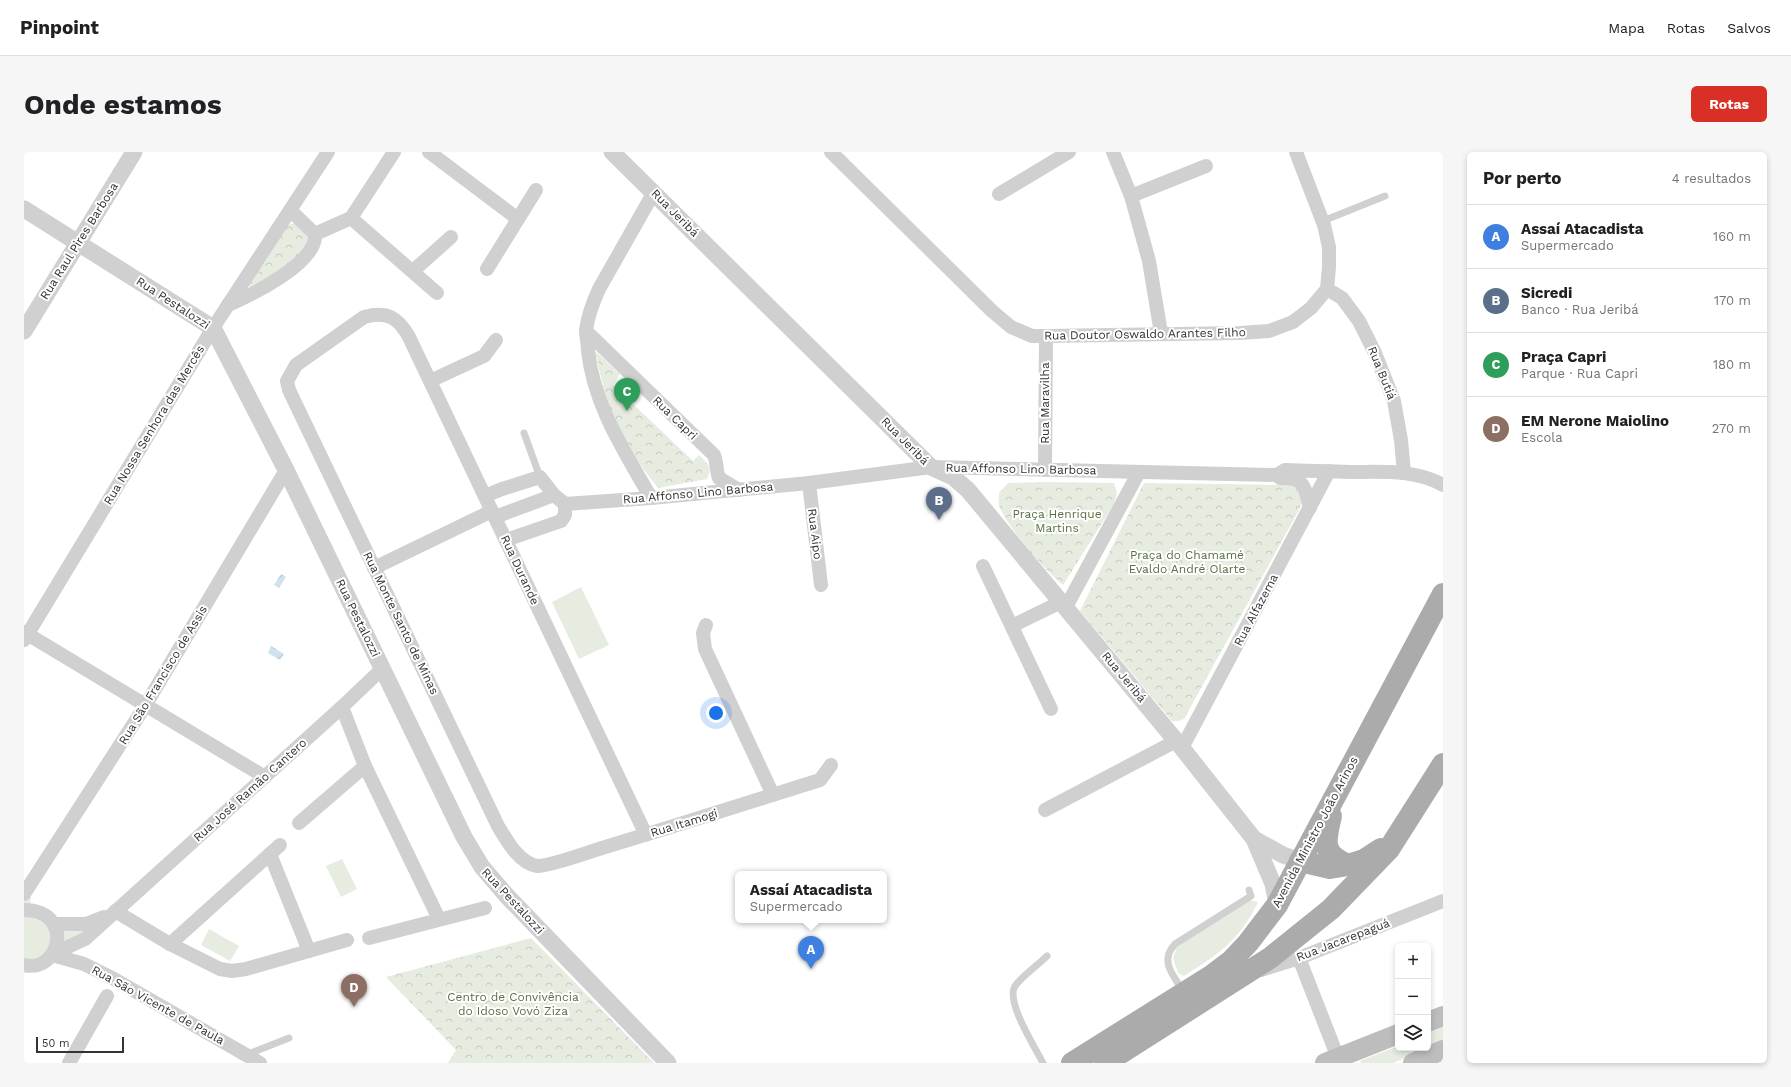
<!DOCTYPE html>
<html lang="pt">
<meta charset="utf-8">
<style>
:root{--surface:#fff;--page:#f6f6f6;--text:#202124;--muted:#757577;--line:#e0e0e0;--accent:#d93025}
body{margin:0;font-family:"Work Sans",sans-serif;background:var(--page);color:var(--text)}
.controls{position:absolute;right:12px;bottom:12px;display:grid;overflow:hidden;border-radius:6px;box-shadow:0 2px 6px #0003}
.controls button{width:36px;height:36px;display:grid;place-items:center;padding:0;border:0;border-bottom:1px solid var(--line);background:var(--surface);color:var(--text);font:20px sans-serif}
.scale{position:absolute;left:12px;bottom:10px;width:88px;box-sizing:border-box;padding-left:4px;border:2px solid #333;border-top:0;font-size:11px;line-height:14px;white-space:nowrap;color:#333;-webkit-text-stroke:3px #fff;paint-order:stroke}
.you{position:absolute;left:692px;top:561px;width:14px;height:14px;margin:-10px;border:3px solid #fff;border-radius:50%;background:#1a73e8;box-shadow:0 0 0 6px #1a73e833}
.badge{display:grid;place-items:center;width:26px;height:26px;border-radius:50%;background:var(--accent);color:#fff;font-size:13px;font-weight:700}
.pin{position:absolute;translate:-50% -33px;filter:drop-shadow(0 1px 2px #0008)}
.pin::after{content:'';position:absolute;top:21px;width:14px;height:12px;background:inherit;clip-path:polygon(0 0,100% 0,50% 100%)}
.popup{position:absolute;left:711px;top:719px;width:152px;height:52px;box-sizing:border-box;display:grid;place-content:center;border-radius:6px;background:var(--surface);filter:drop-shadow(0 1px 3px #0005);font-size:13px;white-space:nowrap;color:var(--muted)}
.popup b{font-size:15px;color:var(--text)}
.popup::after{content:'';position:absolute;left:50%;top:100%;margin-left:-8px;border:8px solid transparent;border-top-color:var(--surface)}
.list{margin:0;padding:0;list-style:none}
h2{display:flex;justify-content:space-between;align-items:center;height:52px;margin:0;padding:0 16px;font-size:17px}
h2 small{font-size:13px;font-weight:400;color:var(--muted)}
.list li{display:grid;grid-template-columns:26px 1fr auto;gap:12px;align-items:center;box-sizing:border-box;height:64px;padding:0 16px;border-top:1px solid var(--line)}
.list b{display:block;font-size:15px;white-space:nowrap}
.list p{margin:0;font-size:13px;white-space:nowrap;color:var(--muted)}
.list em{font-size:13px;font-style:normal;color:var(--muted)}
.icon{flex:none;width:22px;height:22px;fill:none;stroke:currentColor;stroke-width:2;stroke-linecap:round;stroke-linejoin:round}
.map{position:relative;flex:none;width:1419px;height:911px;overflow:hidden;border-radius:6px}
header{display:flex;align-items:center;gap:24px;box-sizing:border-box;height:56px;padding:0 20px;background:var(--surface);border-bottom:1px solid var(--line)}
header strong{font-size:19px}
nav{display:flex;gap:22px;margin-inline-start:auto;font-size:14px}
.intro{display:flex;align-items:center;justify-content:space-between;box-sizing:border-box;height:96px;padding:0 24px}
h1{margin:0;font-size:28px}
.button{padding:10px 18px;border-radius:6px;background:var(--accent);color:#fff;font-size:14px;font-weight:700}
main{display:flex;gap:24px;padding:0 24px}
aside{flex:1;background:var(--surface);border-radius:6px;box-shadow:0 2px 6px #0003}
.map>svg:first-child{display:block}
</style>
<header>
<strong>Pinpoint</strong>
<nav><a>Mapa</a><a>Rotas</a><a>Salvos</a></nav>
</header>
<div class="intro"><h1>Onde estamos</h1><a class="button">Rotas</a></div>
<main>
<div class="map">
<svg width="1419" height="911" viewBox="0 0 1419 911">
<defs>
<pattern id="park-crowns" width="20" height="18" patternUnits="userSpaceOnUse"><rect width="20" height="18" fill="#e6ecdf"/><path d="M2 6a3 3 0 1 1 6 0M12 15a3 3 0 1 1 6 0" fill="none" stroke="#c6cbc0"/></pattern>
<pattern id="water-waves" width="16" height="10" patternUnits="userSpaceOnUse"><rect width="16" height="10" fill="#cfe2ee"/><path d="M0 5q4-4 8 0t8 0" fill="none" stroke="#b2c2cd"/></pattern>
</defs>
<rect width="100%" height="100%" fill="#fff"/>
<g fill="#e6ecdf">
<path d="M 557,435 L 585,493 L 555,507 L 528,450 Z"/>
<path d="M 318,707 L 333,737 L 317,745 L 302,714 Z"/>
<path d="M 7,737 L 6,765 C 15,766 18,769 24,776 L 52,779 L 69,777 L 15,805 L 0,808 L 0,749 Z"/>
<path d="M 1224,748 L 1234,750 C 1215,789 1196,801 1160,824 L 1154,821 L 1149,806 L 1153,795 Z"/>
<path d="M 185,777 L 215,794 L 206,809 L 177,793 Z"/>
<path d="M 1419,875 L 1419,890 L 1369,911 L 1337,911 L 1336,909 L 1374,894 L 1374,896 L 1404,896 L 1404,881 Z"/>
</g>
<g fill="url(#park-crowns)">
<path d="M 272,71 C 276,74 282,78 283,82 C 291,105 237,130 221,136 L 264,73 Z"/>
<path d="M 571,199 L 596,222 L 589,233 L 669,309 L 675,303 C 684,312 689,315 683,327 L 634,336 C 620,318 605,299 595,278 C 583,253 577,226 571,199 Z"/>
<path d="M 1022,330 L 1090,331 L 1093,341 L 1090,352 L 1039,433 C 1020,417 986,378 976,356 C 974,352 975,345 975,341 L 984,331 Z"/>
<path d="M 1120,331 L 1264,333 L 1273,336 L 1278,348 L 1276,356 L 1160,567 L 1154,569 L 1148,569 L 1056,459 Z"/>
<path d="M 507,786 L 630,911 L 424,911 L 432,898 L 362,825 Z"/>
</g>
<g fill="url(#water-waves)">
<path d="M 257,422 L 262,425 L 255,436 L 250,433 Z"/>
<path d="M 247,494 L 260,502 L 256,508 L 244,501 Z"/>
</g>
<g fill="none" stroke-linecap="round" stroke-linejoin="round">
<g stroke="#d0d0d0" stroke-width="7">
<path d="M 1299,69 L 1361,44"/>
<path d="M 500,281 L 516,325"/>
<path d="M 1159,839 C 1149,823 1135,809 1151,792 L 1227,744 L 1225,738"/>
<path d="M 222,903 L 265,886"/>
<path d="M 1019,911 C 1012,897 981,849 991,834 C 998,824 1014,813 1023,804"/>
</g>
<g stroke="#d0d0d0" stroke-width="14">
<path d="M 405,0 L 494,67"/>
<path d="M 807,0 L 968,159 L 987,175 L 1008,184 L 1022,184 L 1216,181 L 1245,179 L 1269,170 L 1287,156 L 1303,137 L 1305,115 L 1305,95 L 1300,73 L 1272,0"/>
<path d="M 1089,0 L 1107,44 L 1125,109 L 1137,181"/>
<path d="M 975,42 L 1045,0"/>
<path d="M 1107,44 L 1182,14"/>
<path d="M 327,66 L 413,141"/>
<path d="M 291,82 L 327,66 L 370,0"/>
<path d="M 463,117 L 512,38"/>
<path d="M 389,119 L 427,85"/>
<path d="M 1303,137 L 1318,146 L 1335,169 L 1351,201 L 1370,249 L 1377,288 L 1380,321"/>
<path d="M 204,153 C 227,143 294,111 291,82 L 267,59"/>
<path d="M 562,179 L 690,303 C 693,310 692,318 695,326 L 715,338"/>
<path d="M 406,229 L 460,204 L 472,188"/>
<path d="M 1021,318 L 1022,184"/>
<path d="M 1256,326 C 1282,326 1280,334 1286,356"/>
<path d="M 785,331 L 797,433"/>
<path d="M 461,344 L 478,337 L 516,325 L 530,343 L 541,352 L 627,346 L 785,331 L 907,315 L 1253,323 L 1261,318 C 1282,319 1304,319 1326,320 C 1357,320 1391,317 1419,333"/>
<path d="M 627,346 C 601,300 570,254 564,199 C 564,192 562,185 562,178 C 564,164 569,150 575,137 L 630,40"/>
<path d="M 471,365 L 530,343"/>
<path d="M 482,388 L 537,369 L 541,363 L 541,352"/>
<path d="M 959,414 L 1027,557"/>
<path d="M 350,416 L 468,359"/>
<path d="M 1042,455 L 1115,320"/>
<path d="M 682,473 L 679,481 L 681,497 L 749,643"/>
<path d="M 988,474 L 1037,450"/>
<path d="M 0,480 L 241,625"/>
<path d="M 0,488 L 189,176 L 304,0"/>
<path d="M 318,555 L 341,614 L 415,767"/>
<path d="M 1158,596 L 1305,319"/>
<path d="M 1021,658 L 1152,589"/>
<path d="M 275,671 L 341,614"/>
<path d="M 622,683 L 385,185 C 374,165 363,159 340,165 L 272,213 L 263,229 L 265,238 L 474,674 C 483,689 495,711 513,714 C 523,715 566,700 578,696 C 651,674 723,651 796,628 L 807,613"/>
<path d="M 246,702 L 285,799"/>
<path d="M 0,742 L 121,554 L 262,318"/>
<path d="M 0,758 C 50,758 38,821 0,813"/>
<path d="M 91,759 L 146,792 L 196,817 L 208,819 L 222,817 L 323,788"/>
<path d="M 31,772 L 62,772 L 80,765"/>
<path d="M 345,786 L 461,756"/>
<path d="M 146,792 L 256,693"/>
<path d="M 29,802 L 61,787 L 318,555 L 359,516"/>
<path d="M 28,803 L 60,812 L 90,827 L 236,911"/>
<path d="M 1275,806 L 1314,906"/>
<path d="M 1237,818 L 1275,806 L 1419,749"/>
<path d="M 45,911 L 83,844"/>
</g>
<g stroke="#d0d0d0" stroke-width="17">
<path d="M 588,0 L 907,315 L 929,325 L 944,338 L 1158,596 L 1230,687 L 1249,732 L 1253,753"/>
<path d="M 0,57 L 189,176 L 262,318 L 440,685 L 458,715 L 482,743 L 644,911"/>
<path d="M 0,179 L 110,0"/>
<path d="M 1230,687 L 1259,703 L 1276,709"/>
</g>
<g stroke="#bdbdbd" stroke-width="20">
<path d="M 1404,870 L 1419,864"/>
<path d="M 1301,911 L 1374,882"/>
<path d="M 1389,911 L 1419,898"/>
</g>
<g stroke="#ababab" stroke-width="22">
<path d="M 1307,664 C 1301,689 1297,702 1324,713 L 1340,708 L 1357,697"/>
<path d="M 1276,709 L 1306,716 L 1324,713"/>
<path d="M 1048,911 L 1187,824 L 1207,809 L 1224,791 L 1253,753 L 1419,442"/>
<path d="M 1081,911 L 1246,806 L 1307,757 L 1365,697 L 1419,612"/>
</g>
</g>
<g text-anchor="middle" dominant-baseline="central" stroke-width="4" stroke-linejoin="round" paint-order="stroke">
<g font-size="12" fill="#333" stroke="#fff">
<text transform="translate(651 61) rotate(45)">Rua Jeribá</text>
<text transform="translate(55 89) rotate(-58)">Rua Raul Pires Barbosa</text>
<text transform="translate(149 151) rotate(33)">Rua Pestalozzi</text>
<text transform="translate(1121 182) rotate(-1)">Rua Doutor Oswaldo Arantes Filho</text>
<text transform="translate(1358 221) rotate(68)">Rua Butiá</text>
<text transform="translate(1021 251) rotate(-90)">Rua Maravilha</text>
<text transform="translate(651 266) rotate(44)">Rua Capri</text>
<text transform="translate(130 273) rotate(-59)">Rua Nossa Senhora das Mercês</text>
<text transform="translate(881 289) rotate(45)">Rua Jeribá</text>
<text transform="translate(997 317) rotate(1)">Rua Affonso Lino Barbosa</text>
<text transform="translate(674 341) rotate(-5)">Rua Affonso Lino Barbosa</text>
<text transform="translate(791 382) rotate(83)">Rua Aipo</text>
<text transform="translate(496 418) rotate(65)">Rua Durande</text>
<text transform="translate(1232 458) rotate(-62)">Rua Alfazema</text>
<text transform="translate(334 466) rotate(64)">Rua Pestalozzi</text>
<text transform="translate(377 471) rotate(64)">Rua Monte Santo de Minas</text>
<text transform="translate(139 523) rotate(-59)">Rua São Francisco de Assis</text>
<text transform="translate(1100 525) rotate(50)">Rua Jeribá</text>
<text transform="translate(226 638) rotate(-42)">Rua José Ramão Cantero</text>
<text transform="translate(660 671) rotate(-17)">Rua Itamogi</text>
<text transform="translate(1291 680) rotate(-62)">Avenida Ministro João Arinos</text>
<text transform="translate(489 749) rotate(47)">Rua Pestalozzi</text>
<text transform="translate(1319 788) rotate(-21)">Rua Jacarepaguá</text>
<text transform="translate(134 853) rotate(29)">Rua São Vicente de Paula</text>
</g>
<g font-size="12" fill="#56703f" stroke="#fff">
<text x="1033" y="362">Praça Henrique<tspan x="1033" dy="14">Martins</tspan></text>
<text x="1163" y="403">Praça do Chamamé<tspan x="1163" dy="14">Evaldo André Olarte</tspan></text>
<text x="489" y="845">Centro de Convivência<tspan x="489" dy="14">do Idoso Vovó Ziza</tspan></text>
</g>
</g>
</svg>
<div class="controls">
<button>+</button>
<button>−</button>
<button><svg class="icon" aria-label="layers" viewBox="0 0 24 24"><path d="M12 4l9 5-9 5-9-5zM3 14l9 5 9-5"/></svg></button>
</div>
<div class="scale">50 m</div>
<div class="you"></div>
<div class="pin badge" style="left:787px;top:817px;background:#3f7fe0">A</div>
<div class="popup"><b>Assaí Atacadista</b>Supermercado</div>
<div class="pin badge" style="left:915px;top:368px;background:#5c6f8a">B</div>
<div class="pin badge" style="left:603px;top:259px;background:#2e9e5b">C</div>
<div class="pin badge" style="left:330px;top:855px;background:#8d6e63">D</div>
</div>
<aside>
<h2>Por perto<small>4 resultados</small></h2>
<ul class="list">
<li><span class="badge" style="background:#3f7fe0">A</span><div><b>Assaí Atacadista</b><p>Supermercado</p></div><em>160 m</em></li>
<li><span class="badge" style="background:#5c6f8a">B</span><div><b>Sicredi</b><p>Banco · Rua Jeribá</p></div><em>170 m</em></li>
<li><span class="badge" style="background:#2e9e5b">C</span><div><b>Praça Capri</b><p>Parque · Rua Capri</p></div><em>180 m</em></li>
<li><span class="badge" style="background:#8d6e63">D</span><div><b>EM Nerone Maiolino</b><p>Escola</p></div><em>270 m</em></li>
</ul>
</aside>
</main>
